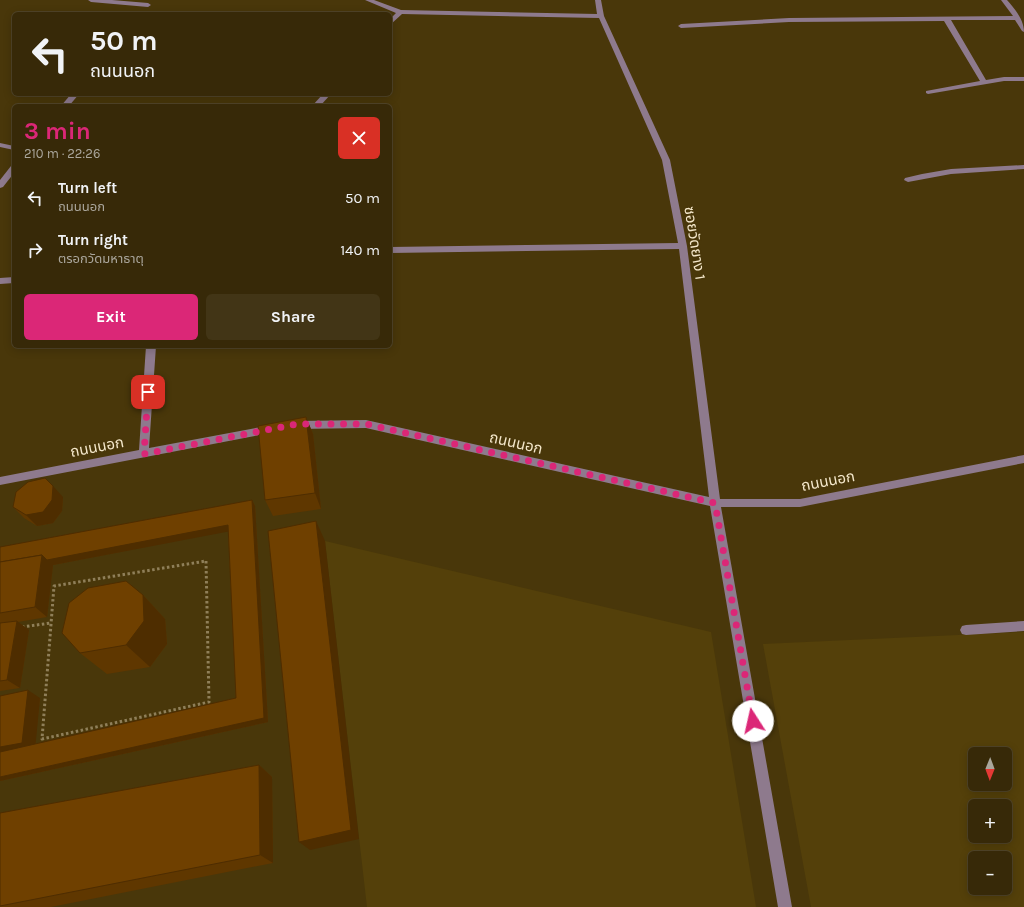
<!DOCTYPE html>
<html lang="en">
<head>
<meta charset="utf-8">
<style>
	:root { --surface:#372908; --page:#423516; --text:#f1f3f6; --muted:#aaa69c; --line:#514529; --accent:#db2777 }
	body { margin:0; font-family:Karla,"Noto Sans Thai",sans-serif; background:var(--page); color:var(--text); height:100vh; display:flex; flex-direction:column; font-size:15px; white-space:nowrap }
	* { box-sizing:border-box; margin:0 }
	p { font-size:13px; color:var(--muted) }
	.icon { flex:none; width:22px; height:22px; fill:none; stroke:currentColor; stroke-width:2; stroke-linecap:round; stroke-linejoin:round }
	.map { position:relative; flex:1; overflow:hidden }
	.drawer { position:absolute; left:12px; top:104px; width:380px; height:244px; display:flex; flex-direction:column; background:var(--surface); border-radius:6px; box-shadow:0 2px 10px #0003,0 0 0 1px var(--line) }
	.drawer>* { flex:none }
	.guide { position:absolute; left:12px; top:12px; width:380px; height:84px; border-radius:6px; box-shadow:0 2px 10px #0003,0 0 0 1px var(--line); background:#372908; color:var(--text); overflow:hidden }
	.needle { width:26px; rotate:181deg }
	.fabs { position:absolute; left:968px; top:747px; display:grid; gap:8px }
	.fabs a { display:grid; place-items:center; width:44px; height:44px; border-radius:6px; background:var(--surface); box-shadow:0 2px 10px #0003,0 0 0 1px var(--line); font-size:20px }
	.pin { position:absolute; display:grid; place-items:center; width:34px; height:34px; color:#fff; margin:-17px; border-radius:8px; box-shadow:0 2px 6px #0006 }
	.me { position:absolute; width:44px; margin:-22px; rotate:350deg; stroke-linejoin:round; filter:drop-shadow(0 0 3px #0008) }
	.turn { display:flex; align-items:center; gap:14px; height:84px; padding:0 12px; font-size:18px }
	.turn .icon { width:52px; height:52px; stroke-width:2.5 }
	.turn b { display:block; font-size:28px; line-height:34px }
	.round { display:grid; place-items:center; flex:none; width:42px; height:42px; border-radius:6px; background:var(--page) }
	.overview { display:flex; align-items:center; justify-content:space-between; height:68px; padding:0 12px }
	h1 { font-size:24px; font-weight:700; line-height:30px; color:var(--accent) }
	.button { display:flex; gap:8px; margin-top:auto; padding:8px 12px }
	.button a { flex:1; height:46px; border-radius:6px; background:var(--accent); color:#fff; font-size:16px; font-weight:700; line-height:46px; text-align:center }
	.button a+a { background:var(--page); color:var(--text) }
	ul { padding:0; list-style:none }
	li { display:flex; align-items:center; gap:12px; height:52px; padding:0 12px }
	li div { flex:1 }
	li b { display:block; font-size:15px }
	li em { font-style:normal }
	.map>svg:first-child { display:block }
	.built { fill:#54400a; fill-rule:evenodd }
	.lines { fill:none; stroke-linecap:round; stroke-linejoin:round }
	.path { stroke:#8f7f59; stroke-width:3; stroke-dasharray:2.5 2.5; stroke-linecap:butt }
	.minor { fill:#8e7a8d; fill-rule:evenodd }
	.wall { fill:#5f3700 }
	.shaded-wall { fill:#4e2d00 }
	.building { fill:#6f4000; stroke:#4e2d00 }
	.route { stroke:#db2777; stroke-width:7; stroke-dasharray:0 12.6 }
	.labels { text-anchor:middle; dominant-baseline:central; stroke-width:3; stroke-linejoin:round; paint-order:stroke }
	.street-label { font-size:15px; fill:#f4e7ca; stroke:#49370a }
</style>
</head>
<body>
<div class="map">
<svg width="1024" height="907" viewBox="0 0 1024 907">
	<rect width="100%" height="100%" fill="#49370a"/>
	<!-- built -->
	<g class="built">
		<polygon points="325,541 711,632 756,907 367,907"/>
		<path d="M1024,632V907H811L763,644ZM975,754H1005V784H975ZM975,806H1005V836H975ZM975,858H1005V888H975Z"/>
	</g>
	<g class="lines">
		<!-- path -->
		<g class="path">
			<polygon points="206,561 209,702 42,739 54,586"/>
			<polyline points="22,627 51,623"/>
		</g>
		<!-- minor -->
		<g class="minor">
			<polygon points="88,0 112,0 148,3 151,5 148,7 91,2"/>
			<polygon points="365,0 374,0 401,10 597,14 595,0 601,0 604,16 670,160 687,246 720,499 800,499 1024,455 1024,463 800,507 721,507 792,907 778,907 710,506 366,428 297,429 294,428 292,425 294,422 297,421 366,420 709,497 679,249 390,253 390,247 678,243 662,160 599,18 402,14 390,25 390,19 396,13"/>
			<path d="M1001,0H1007C1015,9 1024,20 1024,32L1022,31L1015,20H951L986,80L1004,77H1024V81H1004L928,94L926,93V91L980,81L944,21L789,22L681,28L678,26L681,24L789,18L1013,16Z"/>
			<polygon points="71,94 79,94 69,106 61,106"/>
			<polygon points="323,94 331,94 320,106 312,106"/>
			<polygon points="0,143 14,146 14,150 0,147"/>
			<polygon points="1024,165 1024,169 951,174 908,182 904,180 905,178 922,174 951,169"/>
			<polygon points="11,166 14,166 14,173 3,187 0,188 0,180"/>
			<polygon points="14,277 14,283 0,284 0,278"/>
			<polygon points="146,346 156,346 149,448 272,425 275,426 277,429 275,432 0,485 0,477 139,450"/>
			<polygon points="1024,621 1024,631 966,635 962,634 960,630 962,626 966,625"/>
		</g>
	</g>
	<!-- wall -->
	<g class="wall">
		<polygon points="306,417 313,434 321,509 273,516 265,500"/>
		<polygon points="63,497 62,511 53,523 37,526 24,518 13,507"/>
		<polygon points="252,500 255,506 268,722 0,781 0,696 40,698 35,744 236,698 228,531 53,565 47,617 18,622 29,630 20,688 0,691 0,547"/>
		<polygon points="143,595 165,619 167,644 150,667 107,674 80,653"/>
		<polygon points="259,765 272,777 273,863 51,907 0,907 0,813"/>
	</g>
	<!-- shaded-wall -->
	<g class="shaded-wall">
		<polygon points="306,417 313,434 321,509 315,493"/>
		<polygon points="53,486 63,497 62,511 53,523 37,526 26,515"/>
		<polygon points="252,500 255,506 268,722 0,781 0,777 264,718"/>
		<polygon points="316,521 325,541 359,839 310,850 299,842"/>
		<polygon points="228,525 231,531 53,565 47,617 35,607 42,555"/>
		<polygon points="143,595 165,619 167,644 150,667 126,645"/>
		<polygon points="17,621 29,630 20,688 7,680"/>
		<polygon points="28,690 40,698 35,750 0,757 0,747"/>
		<polygon points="259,765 272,777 273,863 260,855"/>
	</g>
	<!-- building -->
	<g class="building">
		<polygon points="306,417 315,493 265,500 258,426"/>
		<polygon points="45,478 53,486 52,500 43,512 26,515 13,507 16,492 28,482"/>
		<polygon points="252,500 264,718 0,777 0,752 236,698 228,525 47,560 42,555 0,562 0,547"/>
		<polygon points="316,521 351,830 299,842 268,531"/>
		<polygon points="42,555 35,607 0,613 0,562"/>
		<polygon points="126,581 143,595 144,621 126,645 80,653 62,633 69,603 88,588"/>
		<polygon points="17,621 7,680 0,681 0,623"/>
		<polygon points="28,690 22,743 0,747 0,696"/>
		<polygon points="259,765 260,855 0,906 0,813"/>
	</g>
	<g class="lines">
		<!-- route -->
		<polyline class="route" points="148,392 144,454 297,424 366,424 715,503 753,721"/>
	</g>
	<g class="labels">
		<!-- street labels -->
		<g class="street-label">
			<text transform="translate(695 243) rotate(81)">ซอยวัดยาง 1</text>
			<text transform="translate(516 443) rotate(13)">ถนนนอก</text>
			<text transform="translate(97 447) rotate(-11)">ถนนนอก</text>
			<text transform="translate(828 481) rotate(-11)">ถนนนอก</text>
		</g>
	</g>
</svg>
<div class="fabs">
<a><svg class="needle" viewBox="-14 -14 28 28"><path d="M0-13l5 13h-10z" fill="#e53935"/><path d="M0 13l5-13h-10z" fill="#aaa69c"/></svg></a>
<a>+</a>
<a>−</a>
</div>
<div class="pin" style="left:148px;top:392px;background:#d93025"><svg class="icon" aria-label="arrive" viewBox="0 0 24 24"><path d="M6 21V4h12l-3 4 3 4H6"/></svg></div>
<svg class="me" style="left:753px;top:721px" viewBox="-20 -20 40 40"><circle r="19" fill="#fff"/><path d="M0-13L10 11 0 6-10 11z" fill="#db2777"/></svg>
<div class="guide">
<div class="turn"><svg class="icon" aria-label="left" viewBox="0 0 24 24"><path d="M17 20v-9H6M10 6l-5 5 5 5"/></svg><div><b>50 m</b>ถนนนอก</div></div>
</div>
<section class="drawer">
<div class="overview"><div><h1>3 min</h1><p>210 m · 22:26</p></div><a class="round" style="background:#d93025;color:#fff"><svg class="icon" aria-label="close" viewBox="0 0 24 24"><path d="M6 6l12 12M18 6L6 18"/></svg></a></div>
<ul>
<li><svg class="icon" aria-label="left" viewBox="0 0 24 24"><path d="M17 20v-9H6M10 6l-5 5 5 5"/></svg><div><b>Turn left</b><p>ถนนนอก</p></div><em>50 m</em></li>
<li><svg class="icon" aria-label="right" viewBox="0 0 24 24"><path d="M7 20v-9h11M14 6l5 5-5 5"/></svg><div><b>Turn right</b><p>ตรอกวัดมหาธาตุ</p></div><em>140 m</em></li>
</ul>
<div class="button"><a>Exit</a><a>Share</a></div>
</section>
</div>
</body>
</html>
